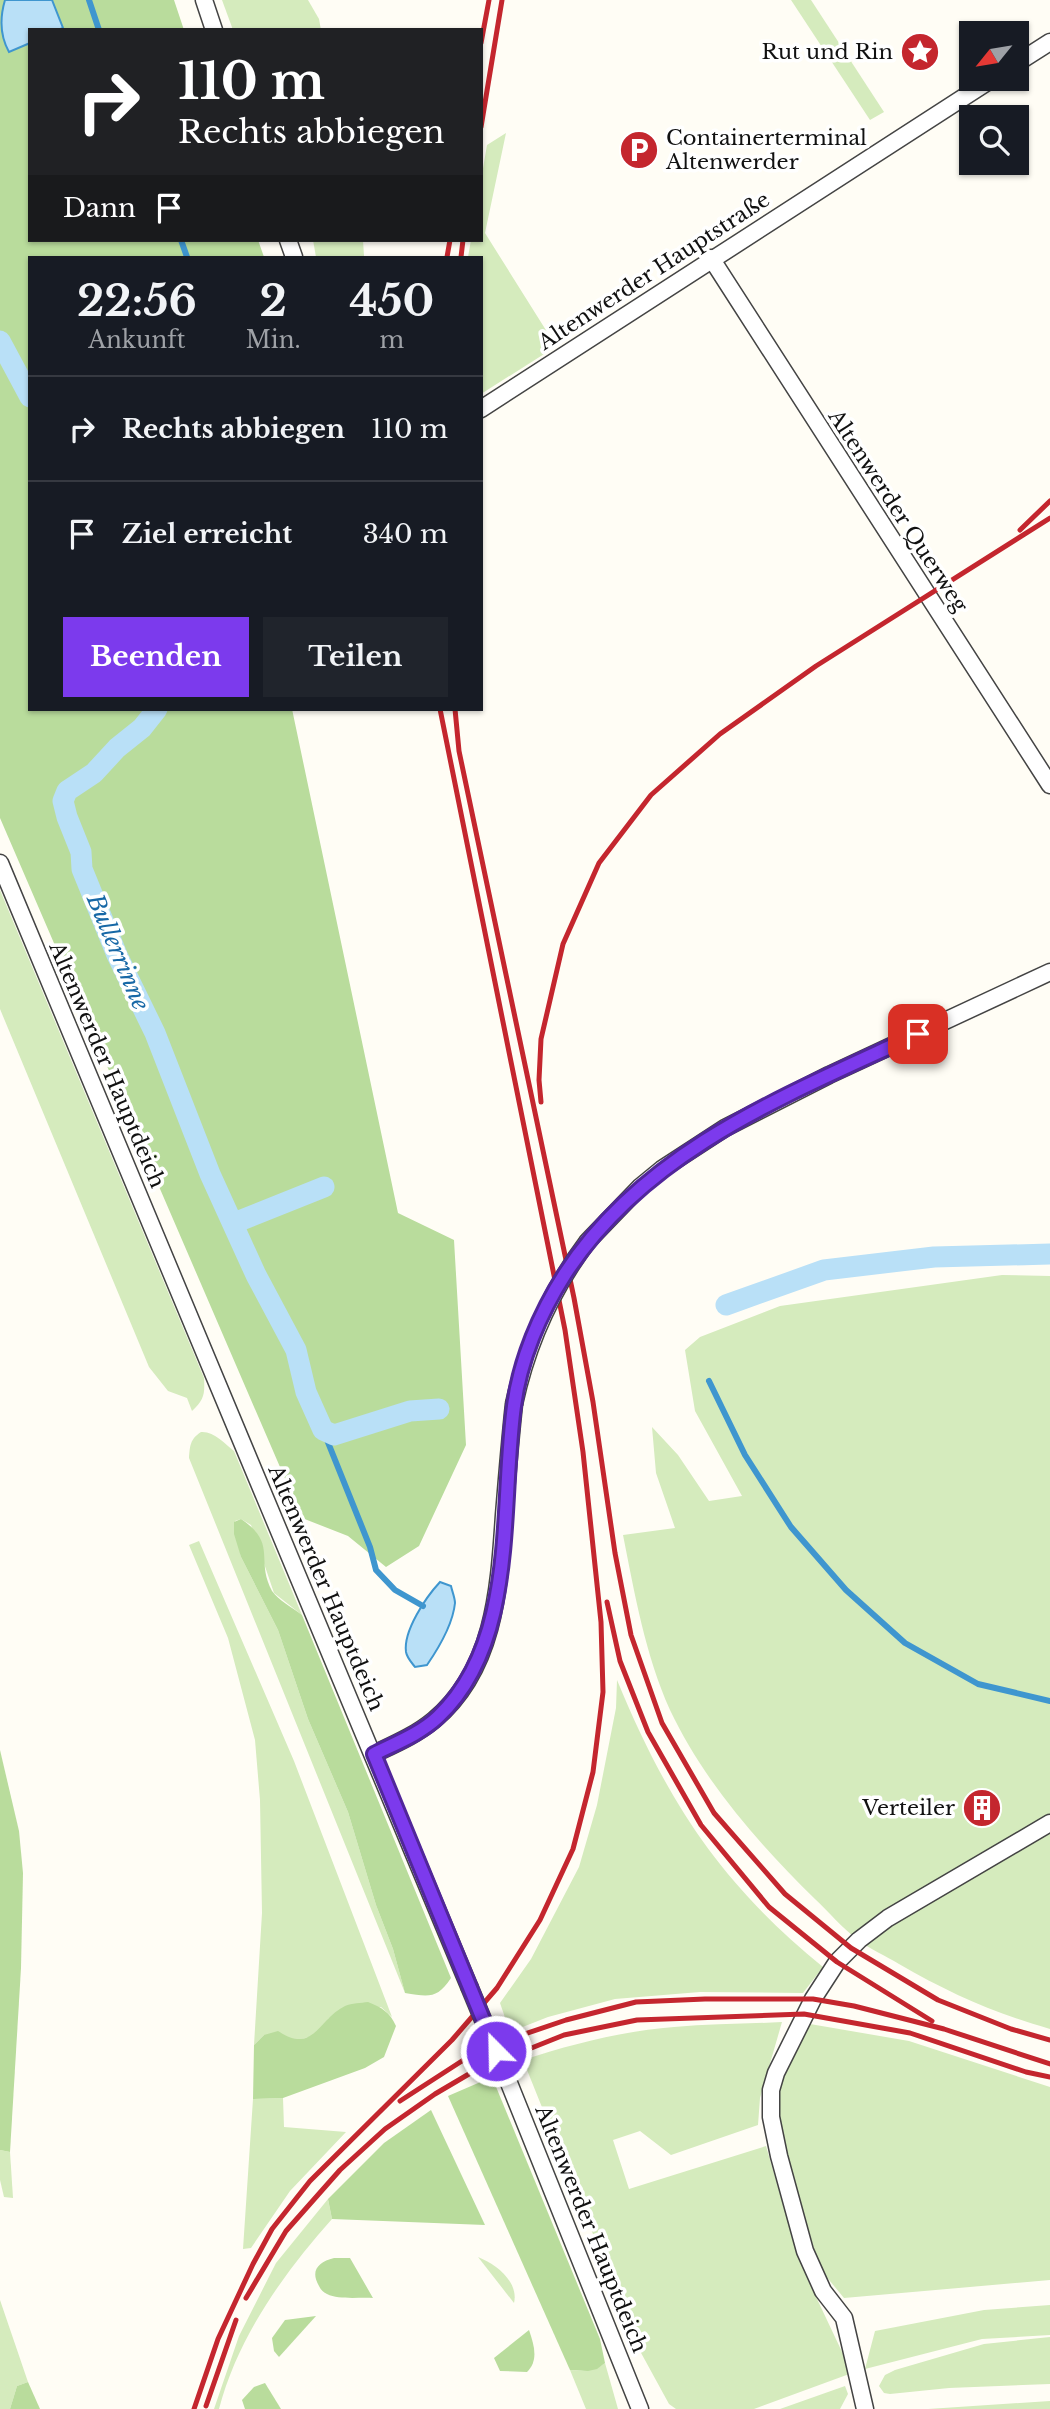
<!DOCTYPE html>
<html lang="de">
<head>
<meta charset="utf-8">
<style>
	:root { --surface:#171b24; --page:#20242c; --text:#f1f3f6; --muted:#9ea1a6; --line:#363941; --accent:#7c3aed }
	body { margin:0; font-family:"Libre Baskerville",serif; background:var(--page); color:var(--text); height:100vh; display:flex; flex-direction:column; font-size:26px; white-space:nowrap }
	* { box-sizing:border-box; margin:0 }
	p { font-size:23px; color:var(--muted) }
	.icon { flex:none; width:38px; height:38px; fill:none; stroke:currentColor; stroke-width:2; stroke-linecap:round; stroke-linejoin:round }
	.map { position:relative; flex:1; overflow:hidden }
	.side { position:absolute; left:28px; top:256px; width:455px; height:455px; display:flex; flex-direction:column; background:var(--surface); border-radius:0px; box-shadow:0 2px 5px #0004 }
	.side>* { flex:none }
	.banner { position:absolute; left:28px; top:28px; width:455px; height:214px; border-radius:0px; box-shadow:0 2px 5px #0004; background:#202124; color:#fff; overflow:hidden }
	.needle { width:46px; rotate:240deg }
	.tools { position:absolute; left:959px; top:21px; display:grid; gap:14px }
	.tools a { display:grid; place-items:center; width:70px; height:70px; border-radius:0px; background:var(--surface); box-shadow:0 2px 5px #0004; font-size:35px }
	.pin { position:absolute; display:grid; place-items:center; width:60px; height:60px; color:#fff; margin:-30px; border-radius:14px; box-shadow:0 4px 10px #0006 }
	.me { position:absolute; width:77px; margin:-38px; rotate:337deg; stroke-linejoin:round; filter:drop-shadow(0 0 5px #0008) }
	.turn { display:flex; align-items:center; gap:24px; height:147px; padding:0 35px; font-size:32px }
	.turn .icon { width:91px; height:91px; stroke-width:2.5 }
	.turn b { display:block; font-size:49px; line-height:60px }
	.then { display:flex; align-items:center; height:66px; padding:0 35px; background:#0003; gap:14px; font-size:26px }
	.eta { display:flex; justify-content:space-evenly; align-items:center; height:119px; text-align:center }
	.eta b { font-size:42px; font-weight:700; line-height:49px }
	.primary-button { display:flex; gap:14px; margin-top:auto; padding:14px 35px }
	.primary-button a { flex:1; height:80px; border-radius:0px; background:var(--accent); color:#fff; font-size:28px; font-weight:700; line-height:80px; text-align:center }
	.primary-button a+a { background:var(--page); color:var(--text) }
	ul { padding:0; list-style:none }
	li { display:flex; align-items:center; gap:21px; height:105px; padding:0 35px; border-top:2px solid var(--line) }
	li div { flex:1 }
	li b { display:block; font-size:26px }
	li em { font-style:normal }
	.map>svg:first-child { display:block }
	.green { fill:#d5ebbd }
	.forest { fill:#b9dc9c }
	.water { fill:#b9e0f7; stroke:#3f96cf; stroke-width:2 }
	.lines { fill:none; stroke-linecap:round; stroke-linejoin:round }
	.stream { stroke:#3f96cf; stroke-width:6 }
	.canal { stroke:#b9e0f7; stroke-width:21 }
	.street-casing { stroke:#444; stroke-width:19 }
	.street { stroke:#fff; stroke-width:16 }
	.rail { stroke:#c4262e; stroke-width:5 }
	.street-bridge-casing { stroke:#444; stroke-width:19; stroke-linecap:butt }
	.street-bridge { stroke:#fff; stroke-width:16 }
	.route-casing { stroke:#51269a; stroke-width:18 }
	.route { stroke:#7c3aed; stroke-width:12 }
	.labels { text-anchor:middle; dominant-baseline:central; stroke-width:7; stroke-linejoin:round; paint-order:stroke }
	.poi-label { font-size:21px; fill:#111; stroke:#fff; text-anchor:end }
	.street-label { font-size:21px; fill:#111; stroke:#fff }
	.water-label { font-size:23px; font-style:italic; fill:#1768a6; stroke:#fff }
</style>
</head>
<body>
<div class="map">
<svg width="1050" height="2409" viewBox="0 0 1050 2409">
	<rect width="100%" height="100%" fill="#fffdf5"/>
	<!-- green -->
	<g class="green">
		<polygon points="222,0 308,0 319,19 321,30 233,30"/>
		<polygon points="791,0 811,0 884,112 870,120"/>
		<polygon points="506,133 485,233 549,335 557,332 563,342 481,394 481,257 468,257 471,240 481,240 481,180 487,145"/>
		<polygon points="313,240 363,240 364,256 316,257"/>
		<path d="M0,890L204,1378C205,1394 204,1400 192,1411L187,1398L168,1391L149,1367L0,1009Z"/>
		<path d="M1002,1275L1050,1276V2029C994,2013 949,1993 899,1964C886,1956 870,1949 858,1940C842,1928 829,1912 815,1899C759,1844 704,1782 670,1710C645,1654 635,1595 623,1535L675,1528L656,1473L652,1427L678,1455L709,1501L742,1496L695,1411L685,1350L700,1337L780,1306Z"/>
		<path d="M201,1432C214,1431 225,1444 234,1451L302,1615L274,1593L251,1525L241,1519L235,1521L241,1557L278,1630L308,1719L348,1812L376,1905L393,1949L405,1993L189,1458C190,1446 190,1439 201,1432Z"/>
		<polygon points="199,1541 294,1761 392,2017 381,2007 329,2018 315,2035 299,2040 264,2035 254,2045 262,1913 260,1800 255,1740 228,1638 189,1545"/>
		<path d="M617,1680C667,1801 720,1883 823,1967L803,1993L700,1992L615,1999L548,2017L510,2032L500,2003L531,1959L579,1867L597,1805L616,1708Z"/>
		<path d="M782,2022L760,2098L758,2125L671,2155L640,2131L613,2140L629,2189L766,2146L786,2215L809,2282L852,2373L754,2409H676L669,2404L640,2351L523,2060C572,2044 623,2031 674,2027C710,2024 746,2024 782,2022Z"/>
		<polygon points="810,2024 909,2041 1050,2087 1050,2280 844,2298 820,2269 791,2171 778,2118 776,2092 792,2053"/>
		<polygon points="283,2098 284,2127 346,2132 290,2191 251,2248 243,2249 253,2099"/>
		<polygon points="0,2150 10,2152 13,2198 4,2197 0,2180"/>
		<path d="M328,2199L332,2219C283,2274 238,2337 219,2409H214L239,2336L276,2263Z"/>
		<path d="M478,2257C496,2264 519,2282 514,2303Z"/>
		<polygon points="0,2300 28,2382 17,2386 10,2409 0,2409"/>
		<polygon points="1050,2305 1050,2335 982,2339 865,2369 875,2331 984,2310"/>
		<polygon points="1050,2337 1050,2384 949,2388 890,2394 884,2393 879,2386 885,2375 895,2370 984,2344"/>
		<path d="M605,2363L618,2409H586L570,2370C583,2371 594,2372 605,2363Z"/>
		<polygon points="845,2386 848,2394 840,2409 780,2409"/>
		<polygon points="1050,2401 1050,2409 928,2409"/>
	</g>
	<!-- forest -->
	<g class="forest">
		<polygon points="0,0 174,0 184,30 30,30 30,240 258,240 264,257 30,257 30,709 292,709 398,1213 454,1240 466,1445 419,1546 386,1567 348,1536 302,1518 0,818"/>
		<path d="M241,1519C278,1544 255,1559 272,1591C278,1600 293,1608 302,1615L451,1978C437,1999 429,1997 405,1993L393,1949L376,1905L348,1812L308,1719L278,1630L241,1557L234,1534V1522Z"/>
		<polygon points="0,1750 19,1831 23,1873 21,1968 10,2152 0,2150"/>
		<path d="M368,2002C381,2007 390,2012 396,2026L384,2057L365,2068L283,2098L253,2099L254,2045L264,2035L278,2031C314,2055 318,2019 345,2006C352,2003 361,2003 368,2002Z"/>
		<polygon points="492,2077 600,2339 605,2363 597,2369 588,2371 570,2370 448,2096"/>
		<polygon points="431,2110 485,2225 332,2219 328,2199 384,2143"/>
		<path d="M334,2258H350L373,2298C359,2297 339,2300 327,2294C323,2292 321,2290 319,2286C310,2271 318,2262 334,2258Z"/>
		<polygon points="316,2316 279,2357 274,2351 272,2338 285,2320"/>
		<path d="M529,2330C534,2345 539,2360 527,2372L500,2371L494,2358Z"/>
		<polygon points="28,2382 40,2409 10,2409 17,2386"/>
		<polygon points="265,2383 281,2409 245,2409 242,2400 254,2387"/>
	</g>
	<!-- water -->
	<g class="water">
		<path d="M5,0H52L63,28L58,30H30V43L9,52C0,36 0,17 5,0Z"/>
		<path d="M440,1582L451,1586C452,1591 455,1598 455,1603C453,1623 438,1649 427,1665L415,1667C412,1663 407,1658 406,1652C403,1631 426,1597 440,1582Z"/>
	</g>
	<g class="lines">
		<!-- stream -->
		<g class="stream">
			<polyline points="89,0 99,30"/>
			<polyline points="181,240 187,257"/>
			<polyline points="709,1381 745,1455 791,1527 846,1590 905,1643 978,1684 1050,1701"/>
			<polyline points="323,1430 370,1547 376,1570 395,1590 423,1606"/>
		</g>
		<!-- canal -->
		<g class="canal">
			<polyline points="0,341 30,397"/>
			<polyline points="157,709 142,728 117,748 94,773 67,791 63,801 67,817 81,852 82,869 117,955 155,1033 210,1174 256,1275 296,1350 306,1392 323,1430 334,1435 410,1411 439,1409"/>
			<polyline points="234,1223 324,1187"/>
			<polyline points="726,1305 824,1270 934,1257 1050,1254"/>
		</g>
		<!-- street casing -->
		<g class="street-casing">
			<g id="street">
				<polyline points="204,0 214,30"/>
				<polyline points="1017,63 1050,42"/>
				<polyline points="288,240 294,257"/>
				<polyline points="711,258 1050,785"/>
				<polyline points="481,409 992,79"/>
				<polyline points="0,863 469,1986"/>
				<polyline points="588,1241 640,1187 662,1169 725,1128 829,1075 1050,972"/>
				<path d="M374,1754C395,1744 416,1735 434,1720C495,1669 499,1588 504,1515C507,1478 510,1441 514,1404"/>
				<polyline points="505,2073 640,2409"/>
				<polyline points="865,2409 844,2318 823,2291 805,2251 779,2156 771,2117 771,2090 776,2073 813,1999 837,1962 859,1940 888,1918 1050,1823"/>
			</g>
		</g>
		<!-- street -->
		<use href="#street" class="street"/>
		<!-- rail -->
		<g class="rail">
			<polyline points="481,43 489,0"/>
			<polyline points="481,127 502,0"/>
			<polyline points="447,257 450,240"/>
			<polyline points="461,257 463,240"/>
			<polyline points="1020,530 1050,501"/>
			<polyline points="455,709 459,751 574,1298 593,1402 615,1553 631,1635 662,1723 714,1813 785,1894 851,1948 938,2000 1011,2029 1050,2040"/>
			<polyline points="541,1102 539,1080 541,1039 563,944 599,863 651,795 720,734 816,666 1050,518"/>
			<polyline points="607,1602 620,1661 648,1732 701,1825 769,1907 837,1962 932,2021"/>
			<polyline points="400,2101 465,2059 510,2039 566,2020 636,2002 705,1999 813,1999 854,2006 944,2029 1050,2064"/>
			<polyline points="246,2298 286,2231 340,2170 385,2129 435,2094 474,2071 564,2035 637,2020 804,2014 910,2033 1026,2072 1050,2077"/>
			<polyline points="206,2406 236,2320"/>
			<polyline points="194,2409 218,2339 253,2264 272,2229 310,2181 452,2040 497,1988 540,1920 573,1849 593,1772 603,1692 601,1622 583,1452 565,1330 440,709"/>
		</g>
		<!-- street-bridge casing -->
		<g class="street-bridge-casing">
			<g id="street-bridge">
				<path d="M514,1404C527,1344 551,1290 588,1241"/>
				<polyline points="469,1986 505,2073"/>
			</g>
		</g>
		<!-- street-bridge -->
		<use href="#street-bridge" class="street-bridge"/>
	</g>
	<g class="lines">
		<!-- route casing -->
		<g class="route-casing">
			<path id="route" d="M496,2051L374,1754C396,1743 420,1734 438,1717C518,1641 500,1508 514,1406C520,1360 540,1313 565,1274C646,1149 789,1094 918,1034"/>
		</g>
		<!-- route -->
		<use href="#route" class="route"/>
	</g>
	<!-- icons -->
	<defs>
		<g id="sight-disc" transform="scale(2.0125)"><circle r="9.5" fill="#c4262e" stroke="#fff"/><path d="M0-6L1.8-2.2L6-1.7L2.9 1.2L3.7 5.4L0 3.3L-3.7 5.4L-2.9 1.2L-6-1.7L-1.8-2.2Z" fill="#fff"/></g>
		<g id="parking-disc" transform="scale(2.0125)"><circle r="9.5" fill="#c4262e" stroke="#fff"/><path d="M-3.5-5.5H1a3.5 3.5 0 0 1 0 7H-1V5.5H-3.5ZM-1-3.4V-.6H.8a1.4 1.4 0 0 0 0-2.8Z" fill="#fff"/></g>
		<g id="building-disc" transform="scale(2.0125)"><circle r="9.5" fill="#c4262e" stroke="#fff"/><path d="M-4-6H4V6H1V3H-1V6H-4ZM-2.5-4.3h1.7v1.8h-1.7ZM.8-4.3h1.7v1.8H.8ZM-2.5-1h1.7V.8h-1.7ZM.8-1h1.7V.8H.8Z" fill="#fff"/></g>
	</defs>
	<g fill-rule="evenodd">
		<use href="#sight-disc" x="920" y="52"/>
		<use href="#parking-disc" x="639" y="150"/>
		<use href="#building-disc" x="982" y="1808"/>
	</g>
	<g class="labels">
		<!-- poi labels -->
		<g class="poi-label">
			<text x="893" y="52">Rut und Rin</text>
			<text x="666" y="138" text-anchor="start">Containerterminal<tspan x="666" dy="24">Altenwerder</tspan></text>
			<text x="955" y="1808">Verteiler</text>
		</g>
		<!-- street labels -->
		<g class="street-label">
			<text transform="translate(654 271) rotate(-33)">Altenwerder Hauptstraße</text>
			<text transform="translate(898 511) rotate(57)">Altenwerder Querweg</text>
			<text transform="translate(107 1065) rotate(67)">Altenwerder Hauptdeich</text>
			<text transform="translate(326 1588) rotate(67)">Altenwerder Hauptdeich</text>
			<text transform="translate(591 2229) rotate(68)">Altenwerder Hauptdeich</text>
		</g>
		<!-- water labels -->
		<g class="water-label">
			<text transform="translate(118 952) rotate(67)">Bullerrinne</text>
		</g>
	</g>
</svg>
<div class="tools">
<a><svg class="needle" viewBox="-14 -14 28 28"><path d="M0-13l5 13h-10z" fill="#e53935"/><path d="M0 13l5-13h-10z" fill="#9ea1a6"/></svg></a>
<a><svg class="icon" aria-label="search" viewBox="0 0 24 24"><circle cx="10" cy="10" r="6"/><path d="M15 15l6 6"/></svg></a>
</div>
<div class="pin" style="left:918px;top:1034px;background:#d93025"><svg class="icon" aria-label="arrive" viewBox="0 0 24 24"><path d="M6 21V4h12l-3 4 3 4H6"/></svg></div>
<svg class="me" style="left:496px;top:2051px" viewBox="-20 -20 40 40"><circle r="17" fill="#7c3aed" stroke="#fff" stroke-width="3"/><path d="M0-11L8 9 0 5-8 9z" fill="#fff"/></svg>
<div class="banner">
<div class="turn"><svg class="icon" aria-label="right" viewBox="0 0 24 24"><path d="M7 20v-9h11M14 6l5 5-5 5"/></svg><div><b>110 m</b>Rechts abbiegen</div></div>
<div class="then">Dann<svg class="icon" aria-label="arrive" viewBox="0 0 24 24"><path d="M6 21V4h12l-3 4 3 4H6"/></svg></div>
</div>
<section class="side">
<div class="eta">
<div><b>22:56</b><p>Ankunft</p></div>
<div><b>2</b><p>Min.</p></div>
<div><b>450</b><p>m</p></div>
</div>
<ul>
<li><svg class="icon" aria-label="right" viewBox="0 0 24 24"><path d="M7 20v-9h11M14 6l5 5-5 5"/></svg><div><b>Rechts abbiegen</b></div><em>110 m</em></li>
<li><svg class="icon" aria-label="arrive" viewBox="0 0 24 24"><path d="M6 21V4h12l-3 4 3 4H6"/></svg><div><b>Ziel erreicht</b></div><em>340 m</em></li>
</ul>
<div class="primary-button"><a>Beenden</a><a>Teilen</a></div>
</section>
</div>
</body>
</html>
